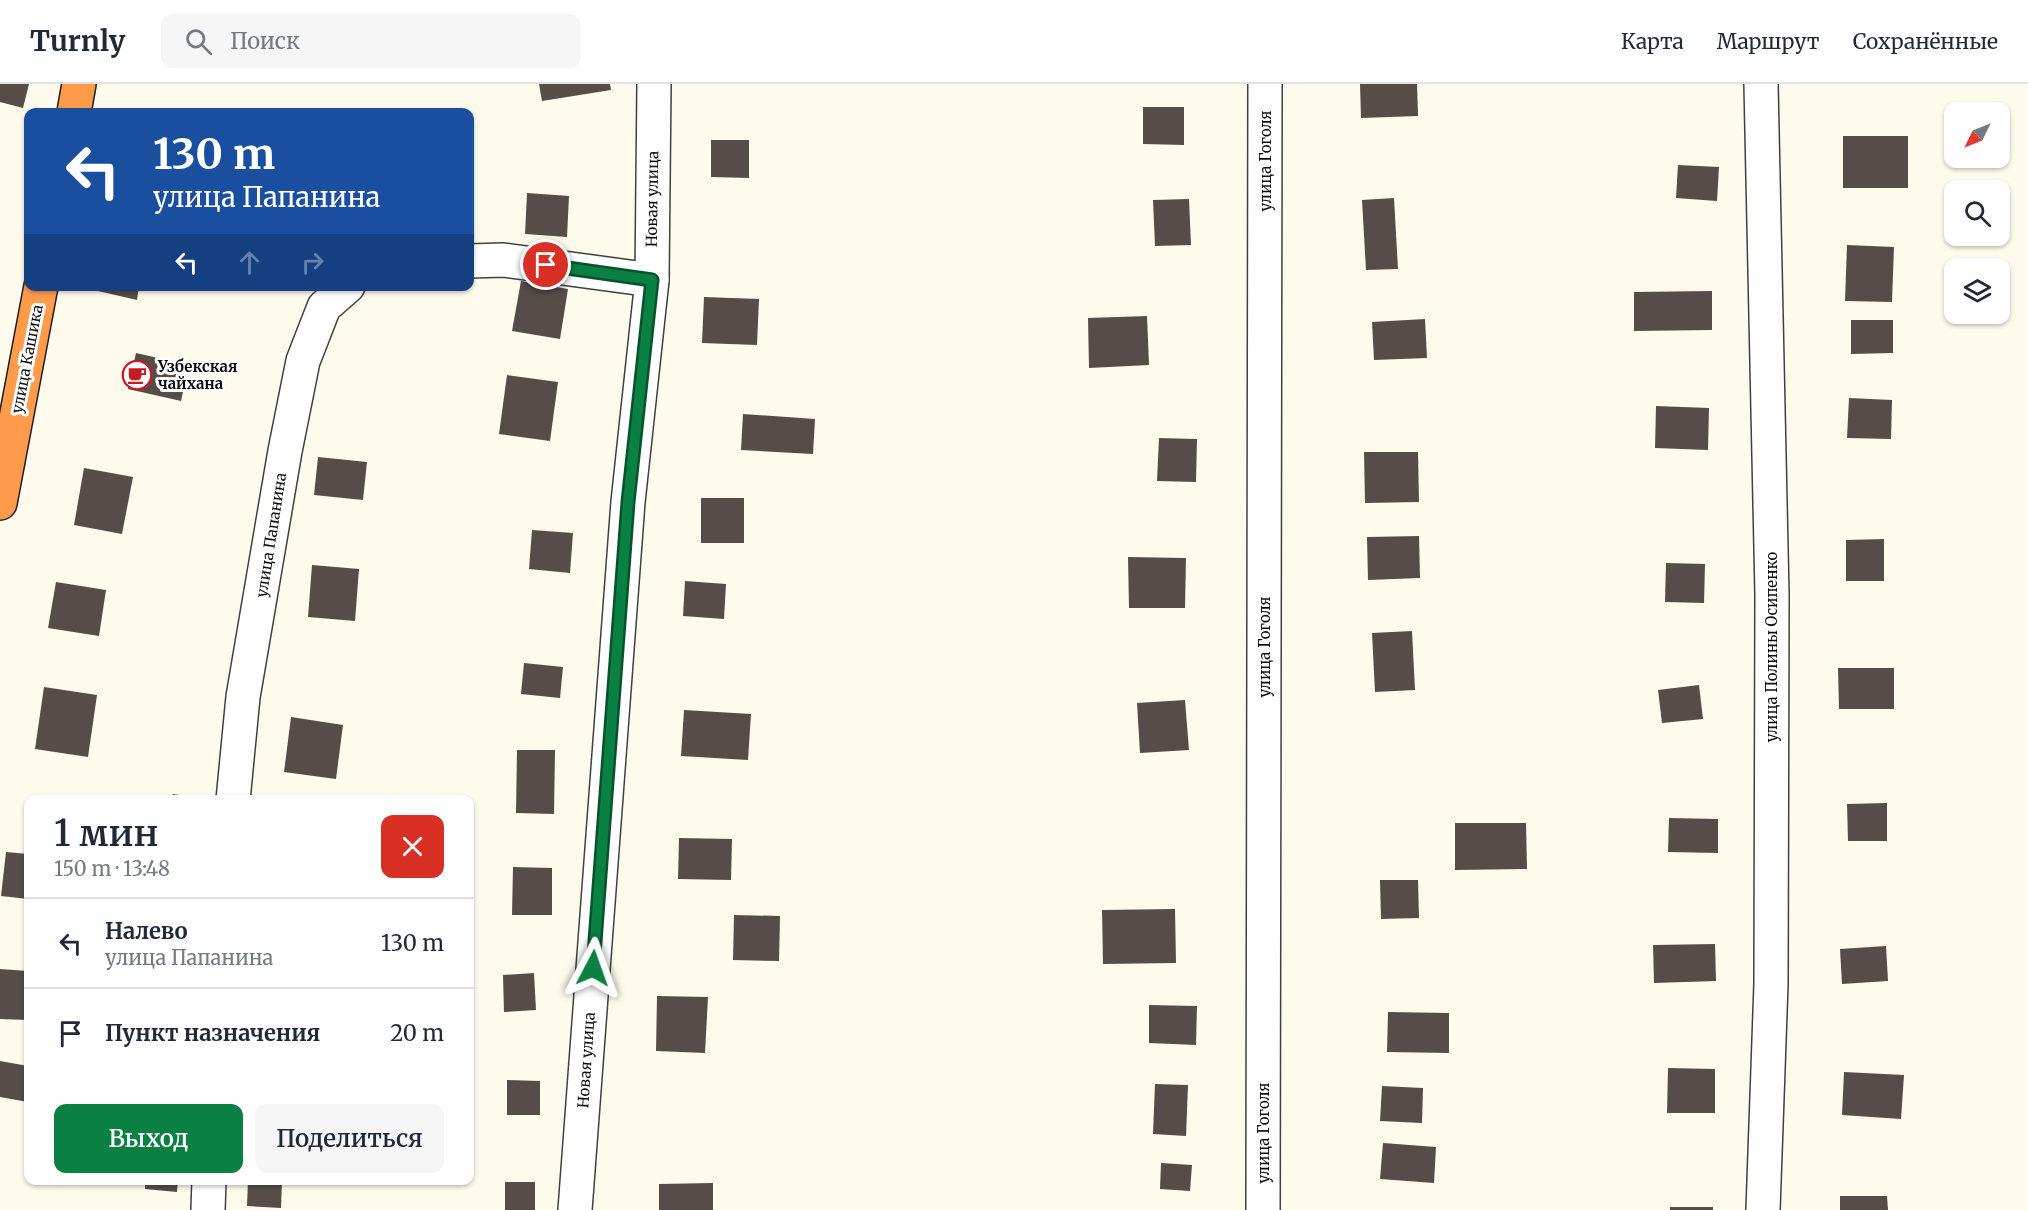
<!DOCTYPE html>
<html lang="ru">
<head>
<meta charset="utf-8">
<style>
	:root { --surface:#fff; --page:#f6f6f7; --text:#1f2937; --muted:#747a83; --line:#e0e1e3; --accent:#0b8043 }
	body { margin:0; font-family:Merriweather,serif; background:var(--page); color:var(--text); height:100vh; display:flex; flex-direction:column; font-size:22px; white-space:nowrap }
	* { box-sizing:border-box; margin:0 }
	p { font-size:20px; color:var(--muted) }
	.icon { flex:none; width:33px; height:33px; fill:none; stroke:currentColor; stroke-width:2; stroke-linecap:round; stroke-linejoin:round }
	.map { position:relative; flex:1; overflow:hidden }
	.side { position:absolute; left:24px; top:711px; width:450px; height:390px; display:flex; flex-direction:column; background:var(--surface); border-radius:12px; box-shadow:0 2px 4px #0004 }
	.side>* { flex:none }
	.top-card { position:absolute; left:24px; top:24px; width:450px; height:183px; border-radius:12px; box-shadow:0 2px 4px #0004; background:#1a4fa0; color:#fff; overflow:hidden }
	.needle { width:39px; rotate:227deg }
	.fabs { position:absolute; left:1944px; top:18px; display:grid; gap:12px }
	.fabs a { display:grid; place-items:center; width:66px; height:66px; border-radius:12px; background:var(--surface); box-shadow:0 2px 4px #0004; font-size:30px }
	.pin { position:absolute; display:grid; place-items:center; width:51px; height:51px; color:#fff; margin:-26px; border:3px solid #fff; border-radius:50%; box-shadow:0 2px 6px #0007 }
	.me { position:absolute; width:66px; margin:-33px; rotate:4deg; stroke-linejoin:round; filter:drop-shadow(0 0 4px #0008) }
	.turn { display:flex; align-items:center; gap:21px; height:126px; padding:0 30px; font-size:27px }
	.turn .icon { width:78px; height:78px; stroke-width:2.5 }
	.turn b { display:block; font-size:42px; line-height:51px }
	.lanes { display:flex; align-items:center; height:57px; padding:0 30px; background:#0003; justify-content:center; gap:30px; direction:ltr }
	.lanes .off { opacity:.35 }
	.round { display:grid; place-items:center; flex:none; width:63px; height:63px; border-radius:12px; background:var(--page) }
	.head { display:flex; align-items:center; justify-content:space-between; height:102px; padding:0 30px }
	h1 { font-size:36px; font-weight:600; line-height:45px }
	.cta { display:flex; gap:12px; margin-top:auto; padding:12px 30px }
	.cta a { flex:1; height:69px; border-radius:12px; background:var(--accent); color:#fff; font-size:24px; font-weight:600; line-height:69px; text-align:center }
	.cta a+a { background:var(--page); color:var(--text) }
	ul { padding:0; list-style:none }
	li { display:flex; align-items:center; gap:18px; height:90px; padding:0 30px; border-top:2px solid var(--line) }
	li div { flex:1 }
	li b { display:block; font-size:22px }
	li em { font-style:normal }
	header { display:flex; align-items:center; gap:36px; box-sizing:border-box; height:84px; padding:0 30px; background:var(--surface); border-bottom:2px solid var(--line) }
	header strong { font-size:28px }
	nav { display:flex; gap:33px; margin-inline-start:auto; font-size:21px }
	.search { width:420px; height:54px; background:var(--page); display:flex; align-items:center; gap:15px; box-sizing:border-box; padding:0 21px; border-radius:12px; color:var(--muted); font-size:22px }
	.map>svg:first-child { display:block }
	.building { fill:#564d48 }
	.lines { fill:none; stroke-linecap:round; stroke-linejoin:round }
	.minor-casing { stroke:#404040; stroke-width:36 }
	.highway-casing { stroke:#1e1e1e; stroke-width:36 }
	.minor { stroke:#fff; stroke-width:33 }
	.highway { stroke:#ff9b4b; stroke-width:33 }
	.route-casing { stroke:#07532c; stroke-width:15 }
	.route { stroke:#0b8043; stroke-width:10 }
	.labels { text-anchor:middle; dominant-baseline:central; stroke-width:6; stroke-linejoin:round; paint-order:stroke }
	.street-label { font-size:15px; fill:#0d0d0d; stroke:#fff }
	.poi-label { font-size:15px; font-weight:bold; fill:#0d0d0d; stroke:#fff; text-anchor:start }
</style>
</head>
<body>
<header>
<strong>Turnly</strong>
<div class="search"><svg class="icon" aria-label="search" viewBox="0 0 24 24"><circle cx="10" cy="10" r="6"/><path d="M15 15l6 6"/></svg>Поиск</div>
<nav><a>Карта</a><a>Маршрут</a><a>Сохранённые</a></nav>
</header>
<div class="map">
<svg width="2028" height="1126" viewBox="0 0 2028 1126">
	<rect width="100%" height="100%" fill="#fffbec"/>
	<!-- building -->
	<g class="building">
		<polygon points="0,0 29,0 23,24 0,18"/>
		<polygon points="539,0 610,0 611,6 542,17"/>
		<polygon points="1360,0 1417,0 1418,32 1361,34"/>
		<polygon points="1143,23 1184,23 1184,61 1143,60"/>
		<rect x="1843" y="52" width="65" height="52"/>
		<polygon points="711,56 749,56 749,94 711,93"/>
		<polygon points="1678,81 1719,83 1717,117 1676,114"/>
		<polygon points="527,109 569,112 567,153 525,150"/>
		<polygon points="1394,114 1398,185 1366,186 1362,116"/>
		<polygon points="1189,115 1191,161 1155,162 1153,116"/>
		<polygon points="1847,161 1894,163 1892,218 1845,217"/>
		<polygon points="521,197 568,205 560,255 512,247"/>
		<polygon points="99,202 139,202 137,216 98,207"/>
		<polygon points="1712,207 1712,246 1634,247 1634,208"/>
		<polygon points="704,213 759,215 757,261 702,259"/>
		<polygon points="1147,232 1149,281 1089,284 1088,234"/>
		<polygon points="1425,235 1427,274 1374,276 1372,238"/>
		<polygon points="1851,236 1893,236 1893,269 1851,270"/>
		<polygon points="136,269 189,281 181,317 128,305"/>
		<polygon points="507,291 558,298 550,357 499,350"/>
		<polygon points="1849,314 1892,316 1891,355 1847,354"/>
		<polygon points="1656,322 1709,324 1708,366 1655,364"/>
		<polygon points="743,330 815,335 813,370 741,366"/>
		<polygon points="1159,354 1197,355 1196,398 1157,397"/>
		<polygon points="1364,368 1418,368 1419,418 1365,419"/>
		<polygon points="318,373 367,378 363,416 314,411"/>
		<polygon points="84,384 133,393 122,450 74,441"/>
		<rect x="701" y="414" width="43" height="45"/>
		<polygon points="532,446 573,449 570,489 529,485"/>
		<polygon points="1419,452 1420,494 1368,496 1367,453"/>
		<polygon points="1884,455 1884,497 1846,497 1846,456"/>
		<polygon points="1128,473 1186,474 1185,524 1129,524"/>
		<polygon points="1666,479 1705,480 1704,519 1665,518"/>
		<polygon points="312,481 359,485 355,537 308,533"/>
		<polygon points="685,497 726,500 724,535 683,532"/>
		<polygon points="56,498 106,506 99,552 48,544"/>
		<polygon points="1412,547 1415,606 1375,608 1372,549"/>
		<polygon points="524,579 563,583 560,614 521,610"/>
		<polygon points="1838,584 1894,584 1894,625 1839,625"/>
		<polygon points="1699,601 1703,635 1662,639 1658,606"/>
		<polygon points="44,603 97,611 88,673 35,665"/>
		<polygon points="1185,616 1189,666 1140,669 1137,619"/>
		<polygon points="684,626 751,630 748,676 681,672"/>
		<polygon points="291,633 343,641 336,695 284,688"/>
		<polygon points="517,666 555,666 554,730 516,729"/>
		<polygon points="173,710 198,714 198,716 172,716"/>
		<polygon points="1887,719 1887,757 1848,757 1847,720"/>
		<polygon points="1669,734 1718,735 1718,769 1668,768"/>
		<polygon points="1455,739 1526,739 1527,785 1455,786"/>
		<polygon points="679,754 732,755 731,796 678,795"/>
		<polygon points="6,768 28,770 28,815 1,812"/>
		<polygon points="513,783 552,784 552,831 512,831"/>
		<polygon points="1380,796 1418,796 1419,834 1381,835"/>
		<polygon points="1175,825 1176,879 1103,880 1102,826"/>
		<polygon points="734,831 780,832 779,877 733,876"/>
		<polygon points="1715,860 1716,897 1654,899 1653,861"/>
		<polygon points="1886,862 1888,897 1842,900 1840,865"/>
		<polygon points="0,885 28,887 28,936 0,935"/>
		<polygon points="534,889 536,926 504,928 503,891"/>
		<polygon points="657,912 708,913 705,969 656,967"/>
		<polygon points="1149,921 1197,922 1196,961 1149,959"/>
		<polygon points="1388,928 1449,929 1449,969 1387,968"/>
		<polygon points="0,977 28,982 28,1018 0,1013"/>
		<polygon points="1668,984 1715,985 1715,1029 1667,1029"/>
		<polygon points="1844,988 1904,991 1901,1035 1842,1031"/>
		<polygon points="507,996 540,997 540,1031 507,1031"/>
		<polygon points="1155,1000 1188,1001 1186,1052 1153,1050"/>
		<polygon points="1382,1002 1423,1004 1422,1039 1380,1037"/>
		<polygon points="1383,1059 1436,1063 1434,1099 1380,1095"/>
		<polygon points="1161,1079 1192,1081 1190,1107 1160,1105"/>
		<polygon points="145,1096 178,1096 177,1108 145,1105"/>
		<polygon points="248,1096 282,1096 281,1124 247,1122"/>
		<rect x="505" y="1098" width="30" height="28"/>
		<polygon points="713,1099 713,1126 659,1126 659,1100"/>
		<polygon points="1840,1112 1887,1112 1888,1126 1840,1126"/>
		<rect x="1670" y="1123" width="43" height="3"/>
	</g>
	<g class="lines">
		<!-- minor casing -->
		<g class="minor-casing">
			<g id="minor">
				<polyline points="1761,0 1772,511 1771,900 1763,1126"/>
				<polyline points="470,177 503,176 652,196"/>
				<polyline points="233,716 243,613 285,367 303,277 324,223 348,202"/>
				<polyline points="208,1126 209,1096"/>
				<polyline points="575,1126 628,418 652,196 654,0"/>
				<polyline points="1263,1126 1265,0"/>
			</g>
		</g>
		<!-- highway casing -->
		<g class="highway-casing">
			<g id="highway">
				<polyline points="74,28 79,0"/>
				<polyline points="0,419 41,202"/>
			</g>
		</g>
		<!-- minor -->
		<use href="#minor" class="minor"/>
		<!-- highway -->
		<use href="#highway" class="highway"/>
	</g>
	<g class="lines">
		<!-- route casing -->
		<g class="route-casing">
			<polyline id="route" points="546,181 652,196 628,418 593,884"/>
		</g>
		<!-- route -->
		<use href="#route" class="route"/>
	</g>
	<!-- icons -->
	<defs>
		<g id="cafe-ring" transform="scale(1.5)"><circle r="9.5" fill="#fff" stroke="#c61b25" stroke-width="1.5"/><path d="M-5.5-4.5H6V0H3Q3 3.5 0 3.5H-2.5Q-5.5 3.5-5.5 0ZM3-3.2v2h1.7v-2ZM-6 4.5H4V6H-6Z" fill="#c61b25"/></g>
	</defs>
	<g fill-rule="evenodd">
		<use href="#cafe-ring" x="137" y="291"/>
	</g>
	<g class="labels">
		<!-- street labels -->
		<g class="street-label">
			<text transform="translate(1265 77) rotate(-90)">улица Гоголя</text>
			<text transform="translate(652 115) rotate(-89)">Новая улица</text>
			<text transform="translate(27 275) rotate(-79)">улица Кашика</text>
			<text transform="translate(271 451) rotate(-81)">улица Папанина</text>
			<text transform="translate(1264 563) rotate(-90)">улица Гоголя</text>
			<text transform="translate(1771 563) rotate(-90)">улица Полины Осипенко</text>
			<text transform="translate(586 976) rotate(-86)">Новая улица</text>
			<text transform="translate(1263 1049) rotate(-90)">улица Гоголя</text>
		</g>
		<!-- poi labels -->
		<g class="poi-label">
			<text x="158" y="282">Узбекская<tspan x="158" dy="17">чайхана</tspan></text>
		</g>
	</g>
</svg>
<div class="fabs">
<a><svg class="needle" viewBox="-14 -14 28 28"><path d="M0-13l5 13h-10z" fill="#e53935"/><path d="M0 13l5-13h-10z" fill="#747a83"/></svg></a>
<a><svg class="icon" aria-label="search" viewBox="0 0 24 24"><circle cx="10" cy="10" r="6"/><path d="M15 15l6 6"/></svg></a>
<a><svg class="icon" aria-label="layers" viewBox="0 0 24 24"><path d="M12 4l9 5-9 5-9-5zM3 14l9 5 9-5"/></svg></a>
</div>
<div class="pin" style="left:546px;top:181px;background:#d93025"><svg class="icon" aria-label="arrive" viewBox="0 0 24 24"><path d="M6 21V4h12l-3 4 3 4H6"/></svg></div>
<svg class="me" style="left:593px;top:884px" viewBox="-20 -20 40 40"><path d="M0-17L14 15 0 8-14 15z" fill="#0b8043" stroke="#fff" stroke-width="4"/></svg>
<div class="top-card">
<div class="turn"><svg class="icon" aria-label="left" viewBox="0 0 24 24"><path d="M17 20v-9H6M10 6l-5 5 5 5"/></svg><div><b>130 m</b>улица Папанина</div></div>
<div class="lanes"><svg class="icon" aria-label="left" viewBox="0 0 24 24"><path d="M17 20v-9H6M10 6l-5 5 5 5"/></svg><svg class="icon off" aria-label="ahead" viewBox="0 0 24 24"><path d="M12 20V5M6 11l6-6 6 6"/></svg><svg class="icon off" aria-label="right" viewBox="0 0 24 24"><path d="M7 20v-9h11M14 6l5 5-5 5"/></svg></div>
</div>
<section class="side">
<div class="head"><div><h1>1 мин</h1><p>150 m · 13:48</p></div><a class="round" style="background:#d93025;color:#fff"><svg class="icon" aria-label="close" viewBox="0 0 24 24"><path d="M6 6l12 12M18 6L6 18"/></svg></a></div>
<ul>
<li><svg class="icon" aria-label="left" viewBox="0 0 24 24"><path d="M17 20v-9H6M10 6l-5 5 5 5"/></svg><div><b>Налево</b><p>улица Папанина</p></div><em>130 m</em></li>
<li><svg class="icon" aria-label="arrive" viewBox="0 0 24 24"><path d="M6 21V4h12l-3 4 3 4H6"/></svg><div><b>Пункт назначения</b></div><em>20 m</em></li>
</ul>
<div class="cta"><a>Выход</a><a>Поделиться</a></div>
</section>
</div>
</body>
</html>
